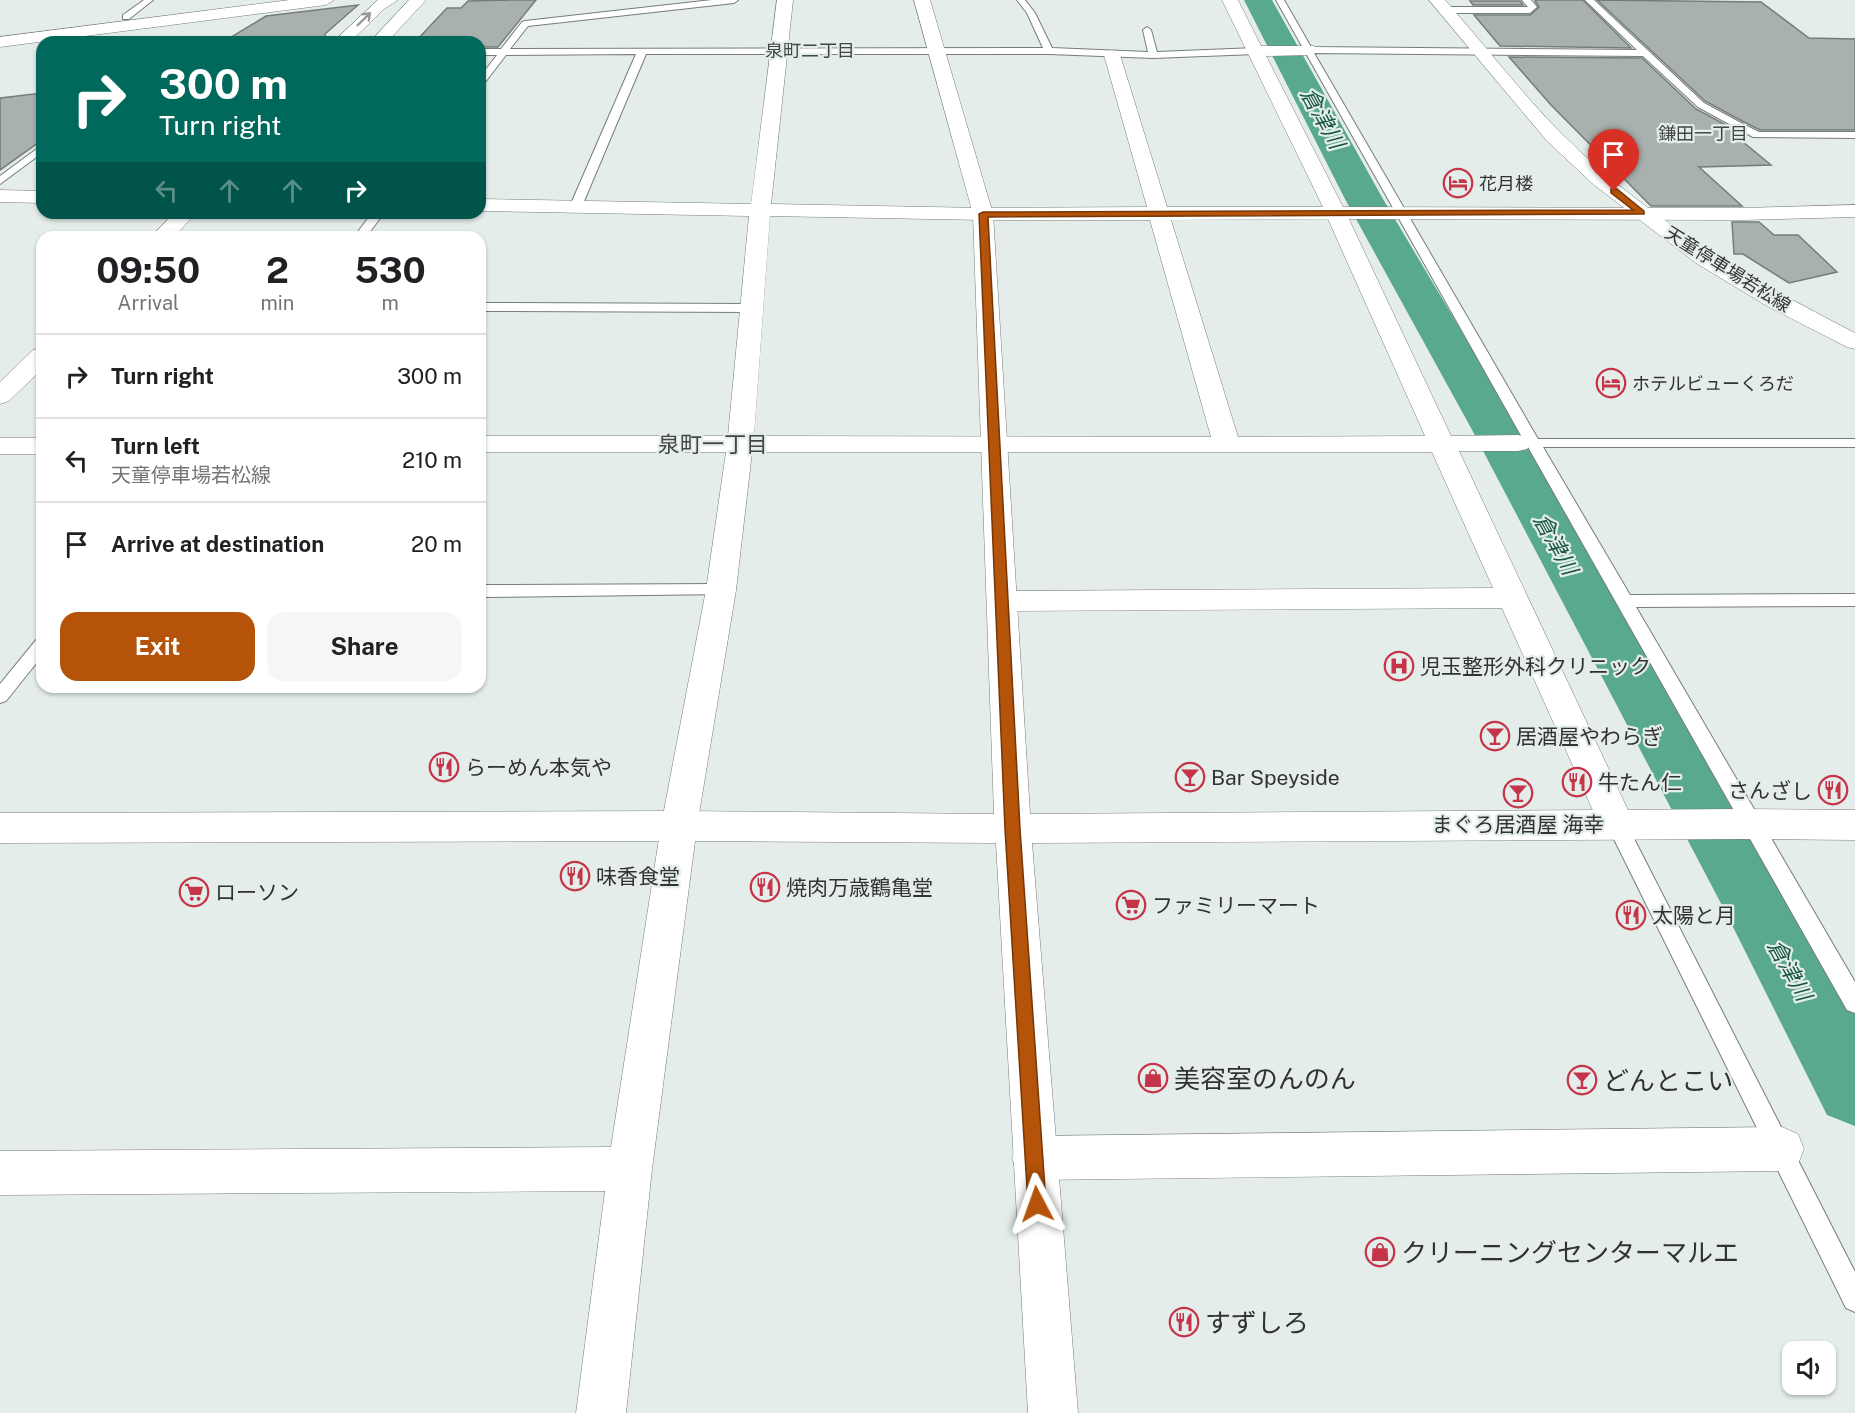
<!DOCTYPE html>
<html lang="en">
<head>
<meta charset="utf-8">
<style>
	:root { --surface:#fff; --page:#f6f6f6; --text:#202124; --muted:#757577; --line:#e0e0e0; --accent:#b45309 }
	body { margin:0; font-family:"Public Sans","Noto Sans JP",sans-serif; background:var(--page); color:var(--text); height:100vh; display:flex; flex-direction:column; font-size:22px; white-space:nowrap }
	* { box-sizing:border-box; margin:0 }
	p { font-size:20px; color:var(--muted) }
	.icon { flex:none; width:33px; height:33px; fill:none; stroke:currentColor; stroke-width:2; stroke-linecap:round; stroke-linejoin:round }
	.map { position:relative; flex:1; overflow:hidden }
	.details { position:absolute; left:36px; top:231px; width:450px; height:462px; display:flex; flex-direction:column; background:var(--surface); border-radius:18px; box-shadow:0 2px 4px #0004 }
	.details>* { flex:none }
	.guide { position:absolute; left:36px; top:36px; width:450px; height:183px; border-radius:18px; box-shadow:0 2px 4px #0004; background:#00695c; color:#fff; overflow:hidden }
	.tools { position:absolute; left:1782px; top:1341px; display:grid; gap:12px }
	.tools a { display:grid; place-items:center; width:54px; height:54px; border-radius:12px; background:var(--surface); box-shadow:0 2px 4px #0004; font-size:30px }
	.pin { position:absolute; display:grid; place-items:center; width:51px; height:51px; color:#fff; margin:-62px -26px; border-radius:50% 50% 50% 0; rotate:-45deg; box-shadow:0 0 6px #0007 }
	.pin .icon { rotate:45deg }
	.me { position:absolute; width:66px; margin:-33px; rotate:356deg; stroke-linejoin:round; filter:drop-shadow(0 0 4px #0008) }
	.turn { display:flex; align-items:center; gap:21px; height:126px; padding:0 24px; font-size:27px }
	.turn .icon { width:78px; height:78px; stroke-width:2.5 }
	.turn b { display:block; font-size:42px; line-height:51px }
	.lanes { display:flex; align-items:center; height:57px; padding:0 24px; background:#0003; justify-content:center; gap:30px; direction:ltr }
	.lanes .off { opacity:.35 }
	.eta { display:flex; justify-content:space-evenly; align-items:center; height:102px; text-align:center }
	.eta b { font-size:36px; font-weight:700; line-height:42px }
	.button { display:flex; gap:12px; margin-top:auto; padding:12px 24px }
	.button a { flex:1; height:69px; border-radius:18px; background:var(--accent); color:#fff; font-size:24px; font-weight:700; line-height:69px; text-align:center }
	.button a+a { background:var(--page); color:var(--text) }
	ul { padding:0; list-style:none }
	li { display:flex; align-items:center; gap:18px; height:84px; padding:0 24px; border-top:2px solid var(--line) }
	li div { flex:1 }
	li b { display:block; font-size:22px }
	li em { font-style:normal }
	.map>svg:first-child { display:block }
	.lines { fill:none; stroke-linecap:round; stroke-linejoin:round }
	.river { fill:#59a98c; fill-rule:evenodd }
	.building { fill:#a9b1ae; stroke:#757c79; stroke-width:1.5 }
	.service-casing { stroke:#767d7a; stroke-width:2 }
	.minor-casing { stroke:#767d7a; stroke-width:1 }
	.tertiary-casing { stroke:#767d7a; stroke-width:1 }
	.secondary-casing { stroke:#767d7a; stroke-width:1 }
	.trunk-casing { stroke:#767d7a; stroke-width:1 }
	.service { fill:#fff; fill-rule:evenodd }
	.minor { fill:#fff; fill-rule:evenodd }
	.tertiary { fill:#fff; fill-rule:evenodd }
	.secondary { fill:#fff; fill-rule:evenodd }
	.trunk { fill:#fff; fill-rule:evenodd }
	.oneway { stroke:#989998 }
	.route { fill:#b45309; stroke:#753606; stroke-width:1.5 }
	.labels { text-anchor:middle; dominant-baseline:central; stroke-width:4.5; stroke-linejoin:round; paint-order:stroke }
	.far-neighbourhood-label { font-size:18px; fill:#414744; stroke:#e5edea }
	.far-poi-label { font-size:18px; fill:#303332; stroke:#e5edea; text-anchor:start }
	.far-street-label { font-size:18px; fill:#303332; stroke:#e5edea }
	.poi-label { font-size:21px; fill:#303332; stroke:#e5edea; text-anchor:start }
	.water-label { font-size:22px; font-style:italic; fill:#185844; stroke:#e5edea }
	.neighbourhood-label { font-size:22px; fill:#414744; stroke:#e5edea }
	.near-poi-label { font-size:26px; fill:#303332; stroke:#e5edea; text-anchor:start }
</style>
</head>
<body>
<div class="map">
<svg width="1855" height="1413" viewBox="0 0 1855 1413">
	<rect width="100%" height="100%" fill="#e5edea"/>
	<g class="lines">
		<!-- river -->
		<polygon class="river" points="1244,0 1272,0 1383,199 1519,428 1855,1012 1855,1126 1827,1115 1726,913 1471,428 1345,199"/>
	</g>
	<!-- building -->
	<g class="building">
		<polygon points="512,0 536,0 498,47 480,47 480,42 415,42 447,8 461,8 468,1"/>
		<polygon points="1537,0 1583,0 1631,48 1500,46 1474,15 1530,15 1539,7 1535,1"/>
		<polygon points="1597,0 1761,2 1809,38 1855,39 1855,130 1760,130 1742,121 1705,101"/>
		<polygon points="1470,1 1520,1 1523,5 1473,5"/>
		<polygon points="358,5 325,34 325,42 223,42 266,16"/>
		<polygon points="1509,57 1642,58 1696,109 1739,132 1731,132 1771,165 1699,167 1742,206 1651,206 1551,105"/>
		<polygon points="42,93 42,140 0,170 0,98"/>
		<polygon points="1732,222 1759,222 1774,235 1798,235 1837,272 1789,283 1743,254 1734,254"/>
	</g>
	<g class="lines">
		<!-- service casing -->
		<g class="service-casing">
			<g id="service">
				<polygon points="144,0 153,0 129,19 123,19 123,15"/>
				<polygon points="712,0 738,0 734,3 528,26 510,49 1043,48 1027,13 1017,0 1025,0 1035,13 1052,48 1148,52 1143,30 1147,27 1151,30 1157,52 1256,48 1261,51 1256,54 1153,58 1049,54 646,54 582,206 580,208 572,208 570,206 636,54 506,55 483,85 480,86 480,77 497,55 480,55 480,49 501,49 522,22 525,21"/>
				<polygon points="1276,0 1284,0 1311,47 1637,50 1585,0 1594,0 1704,103 1741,123 1759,132 1855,132 1855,138 1753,137 1698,107 1643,56 1314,53 1538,439 1855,439 1855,447 1543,447 1630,595 1855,594 1855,606 1636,607 1855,982 1855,1013 1847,1010 1528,447 1519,446 1517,443 1523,439"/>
				<polygon points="1522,0 1531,0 1537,7 1530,13 1445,13 1441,10 1445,7 1528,7"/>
				<polygon points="42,145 42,153 0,184 0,176"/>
				<polygon points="372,213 384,213 366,237 354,237"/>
				<polygon points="480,303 753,304 759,308 753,312 480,311"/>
				<polygon points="721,584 727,586 729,590 727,594 480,597 480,585"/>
				<polygon points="42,638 42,656 6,701 0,703 0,684 36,640"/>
				<polygon points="1617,817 1624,819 1855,1272 1855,1312 1846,1308 1607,825 1610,819"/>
			</g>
		</g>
		<!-- minor casing -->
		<g class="minor-casing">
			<g id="minor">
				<path d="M777,0H793L771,204L983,208L1147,207L1104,55L1112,50L1120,55L1167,207H1323L1222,0H1238L1261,46H1314L1316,50L1314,54L1308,55L1266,56L1346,213L1451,436L1518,435L1527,437L1531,443L1527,449L1518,451H1459L1635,825L1630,835L1617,840L1604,835L1502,608L1002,611L991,608L987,601L991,594L1002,591L1493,588L1432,452H752L736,590L697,826L652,1169L626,1413H576L605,1191L0,1195V1151L611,1147L661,826L706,590L726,452H480V436H728L749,216L480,211V199L751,204ZM770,216L983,220H1150L1211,437L754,436ZM1328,219L1425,436L1238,437L1171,220Z"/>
				<polygon points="0,190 42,191 42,203 0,202"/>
				<rect x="0" y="438" width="42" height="16"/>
				<polygon points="1739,809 1855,810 1855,840 1739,839 1726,834 1721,824 1726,814"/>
				<polygon points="1782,1127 1798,1134 1804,1149 1798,1164 1782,1171 1034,1180 1018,1174 1012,1158 1018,1142 1034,1136"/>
			</g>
		</g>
		<!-- tertiary casing -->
		<g class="tertiary-casing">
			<g id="tertiary">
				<polygon points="378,0 398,0 384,9 350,42 333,42"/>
				<polygon points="409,0 426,0 387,42 370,42"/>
				<polygon points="914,0 930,0 993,214 1030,814 1739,809 1752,814 1757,824 1752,834 1739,839 1032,843 1078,1413 1028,1413 996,843 679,841 0,843 0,813 679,811 994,814 973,214"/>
				<polygon points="1855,205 1855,217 1744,220 1336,219 1329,217 1326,213 1329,209 1336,207 1744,208"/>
				<polygon points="174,213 196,213 174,237 151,237"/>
				<polygon points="42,348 42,369 9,401 0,404 0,382 33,350"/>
			</g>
		</g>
		<!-- secondary casing -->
		<g class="secondary-casing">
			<path id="secondary" d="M1429,0H1445C1483,43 1522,94 1562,134C1646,218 1750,279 1855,333V349L1847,347L1767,306L1696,263L1593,184L1547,141Z"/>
		</g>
		<!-- trunk casing -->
		<g class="trunk-casing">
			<polygon id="trunk" points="290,0 334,0 326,5 0,47 0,37"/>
		</g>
		<!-- service -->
		<use href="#service" class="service"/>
		<!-- minor -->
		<use href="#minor" class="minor"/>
		<!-- tertiary -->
		<use href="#tertiary" class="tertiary"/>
		<!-- secondary -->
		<use href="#secondary" class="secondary"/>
		<!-- trunk -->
		<use href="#trunk" class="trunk"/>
	</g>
	<!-- one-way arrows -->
	<defs><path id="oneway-shaft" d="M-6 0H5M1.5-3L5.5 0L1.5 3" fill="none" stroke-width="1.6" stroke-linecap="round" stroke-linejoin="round" transform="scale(1.5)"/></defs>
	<use class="oneway" href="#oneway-shaft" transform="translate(364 19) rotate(-44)"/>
	<!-- route -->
	<polygon class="route" points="1611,189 1617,189 1644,211 1644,214 988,217 1020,829 1046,1204 1044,1211 1037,1214 1030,1211 1028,1204 1005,829 979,214 983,212 1633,210 1611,193"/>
	<!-- icons -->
	<defs>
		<g id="hotel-ring" transform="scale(1.5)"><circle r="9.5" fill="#e5edea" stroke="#c53448" stroke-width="1.5"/><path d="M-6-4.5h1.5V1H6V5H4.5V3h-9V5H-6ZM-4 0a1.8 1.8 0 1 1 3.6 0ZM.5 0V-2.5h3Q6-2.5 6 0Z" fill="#c53448"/></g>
		<g id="hospital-ring" transform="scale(1.5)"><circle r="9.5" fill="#e5edea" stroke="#c53448" stroke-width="1.5"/><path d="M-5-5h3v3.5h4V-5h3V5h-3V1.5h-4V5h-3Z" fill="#c53448"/></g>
		<g id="bar-ring" transform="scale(1.5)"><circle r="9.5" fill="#e5edea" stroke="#c53448" stroke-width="1.5"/><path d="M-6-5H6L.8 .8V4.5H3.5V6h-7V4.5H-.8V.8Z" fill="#c53448"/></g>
		<g id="restaurant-ring" transform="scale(1.5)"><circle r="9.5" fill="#e5edea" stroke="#c53448" stroke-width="1.5"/><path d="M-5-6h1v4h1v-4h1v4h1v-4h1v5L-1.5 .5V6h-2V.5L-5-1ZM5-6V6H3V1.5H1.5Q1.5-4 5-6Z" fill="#c53448"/></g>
		<g id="supermarket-ring" transform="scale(1.5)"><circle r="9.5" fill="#e5edea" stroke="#c53448" stroke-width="1.5"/><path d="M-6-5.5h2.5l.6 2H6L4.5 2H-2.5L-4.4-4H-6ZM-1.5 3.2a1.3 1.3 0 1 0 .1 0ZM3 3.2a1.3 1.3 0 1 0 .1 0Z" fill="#c53448"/></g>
		<g id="shop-ring" transform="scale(1.5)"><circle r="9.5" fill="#e5edea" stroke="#c53448" stroke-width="1.5"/><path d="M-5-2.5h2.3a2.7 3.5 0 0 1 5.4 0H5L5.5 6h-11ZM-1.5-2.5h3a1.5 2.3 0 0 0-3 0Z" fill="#c53448"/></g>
	</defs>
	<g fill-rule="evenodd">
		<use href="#hotel-ring" x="1458" y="183"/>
		<use href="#hotel-ring" x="1611" y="383"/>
		<use href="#hospital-ring" x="1399" y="666"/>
		<use href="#bar-ring" x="1495" y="736"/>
		<use href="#restaurant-ring" x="444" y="767"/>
		<use href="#bar-ring" x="1190" y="777"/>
		<use href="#restaurant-ring" x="1577" y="782"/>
		<use href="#restaurant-ring" x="1833" y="790"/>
		<use href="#bar-ring" x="1518" y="793"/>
		<use href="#restaurant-ring" x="575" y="876"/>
		<use href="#restaurant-ring" x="765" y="887"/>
		<use href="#supermarket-ring" x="194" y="892"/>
		<use href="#supermarket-ring" x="1131" y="905"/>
		<use href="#restaurant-ring" x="1631" y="915"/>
		<use href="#shop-ring" x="1153" y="1078"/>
		<use href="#bar-ring" x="1582" y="1080"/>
		<use href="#shop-ring" x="1380" y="1252"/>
		<use href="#restaurant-ring" x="1184" y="1322"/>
	</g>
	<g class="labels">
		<!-- far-neighbourhood labels -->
		<g class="far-neighbourhood-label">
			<text x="810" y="50">泉町二丁目</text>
			<text x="1703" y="133">鎌田一丁目</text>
		</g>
		<!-- far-poi labels -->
		<g class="far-poi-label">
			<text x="1479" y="183">花月楼</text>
			<text x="1632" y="383">ホテルビューくろだ</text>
		</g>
		<!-- far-street labels -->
		<g class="far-street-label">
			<text transform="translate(1728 269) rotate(32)">天童停車場若松線</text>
		</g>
		<!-- poi labels -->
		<g class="poi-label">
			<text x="1420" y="666">児玉整形外科クリニック</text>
			<text x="1516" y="736">居酒屋やわらぎ</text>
			<text x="465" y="767">らーめん本気や</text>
			<text x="1211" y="777">Bar Speyside</text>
			<text x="1598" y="782">牛たん仁</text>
			<text x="1812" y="790" text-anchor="end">さんざし</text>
			<text x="1518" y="824" text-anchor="middle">まぐろ居酒屋 海幸</text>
			<text x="596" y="876">味香食堂</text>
			<text x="786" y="887">焼肉万歳鶴亀堂</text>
			<text x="215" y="892">ローソン</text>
			<text x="1152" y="905">ファミリーマート</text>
			<text x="1652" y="915">太陽と月</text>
		</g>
		<!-- water labels -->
		<g class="water-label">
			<text transform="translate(1323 118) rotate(61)">倉津川</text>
			<text transform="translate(1556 544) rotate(61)">倉津川</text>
			<text transform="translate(1790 970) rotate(61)">倉津川</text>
		</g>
		<!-- neighbourhood labels -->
		<g class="neighbourhood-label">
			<text x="713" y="444">泉町一丁目</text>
		</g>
		<!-- near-poi labels -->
		<g class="near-poi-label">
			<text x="1174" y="1078">美容室のんのん</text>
			<text x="1603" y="1080">どんとこい</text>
			<text x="1401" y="1252">クリーニングセンターマルエ</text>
			<text x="1205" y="1322">すずしろ</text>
		</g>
	</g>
</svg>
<div class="tools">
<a><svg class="icon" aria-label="sound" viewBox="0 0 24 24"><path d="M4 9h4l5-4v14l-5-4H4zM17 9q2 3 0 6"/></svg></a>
</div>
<div class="pin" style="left:1614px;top:191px;background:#d93025"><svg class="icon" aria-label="arrive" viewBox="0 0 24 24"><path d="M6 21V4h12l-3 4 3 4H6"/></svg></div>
<svg class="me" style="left:1037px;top:1204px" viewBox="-20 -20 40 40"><path d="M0-17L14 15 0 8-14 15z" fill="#b45309" stroke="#fff" stroke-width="4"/></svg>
<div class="guide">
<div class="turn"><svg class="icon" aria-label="right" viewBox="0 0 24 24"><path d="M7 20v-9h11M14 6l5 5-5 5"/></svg><div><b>300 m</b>Turn right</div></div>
<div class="lanes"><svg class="icon off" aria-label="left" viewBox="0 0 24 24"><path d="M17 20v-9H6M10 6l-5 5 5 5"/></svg><svg class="icon off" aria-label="ahead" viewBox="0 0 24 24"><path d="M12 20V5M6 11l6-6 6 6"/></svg><svg class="icon off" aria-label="ahead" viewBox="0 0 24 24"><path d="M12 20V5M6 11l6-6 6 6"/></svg><svg class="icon" aria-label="right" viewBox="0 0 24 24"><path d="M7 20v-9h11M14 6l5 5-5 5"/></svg></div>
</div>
<section class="details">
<div class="eta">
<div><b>09:50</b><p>Arrival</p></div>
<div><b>2</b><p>min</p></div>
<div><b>530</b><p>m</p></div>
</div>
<ul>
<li><svg class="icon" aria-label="right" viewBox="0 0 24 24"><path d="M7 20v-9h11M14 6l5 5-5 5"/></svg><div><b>Turn right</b></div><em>300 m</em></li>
<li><svg class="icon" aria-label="left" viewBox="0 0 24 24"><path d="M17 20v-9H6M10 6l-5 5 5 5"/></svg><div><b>Turn left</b><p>天童停車場若松線</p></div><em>210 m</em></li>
<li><svg class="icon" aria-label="arrive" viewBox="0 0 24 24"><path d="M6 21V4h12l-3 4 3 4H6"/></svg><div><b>Arrive at destination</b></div><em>20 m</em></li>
</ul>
<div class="button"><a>Exit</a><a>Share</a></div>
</section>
</div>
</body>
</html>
